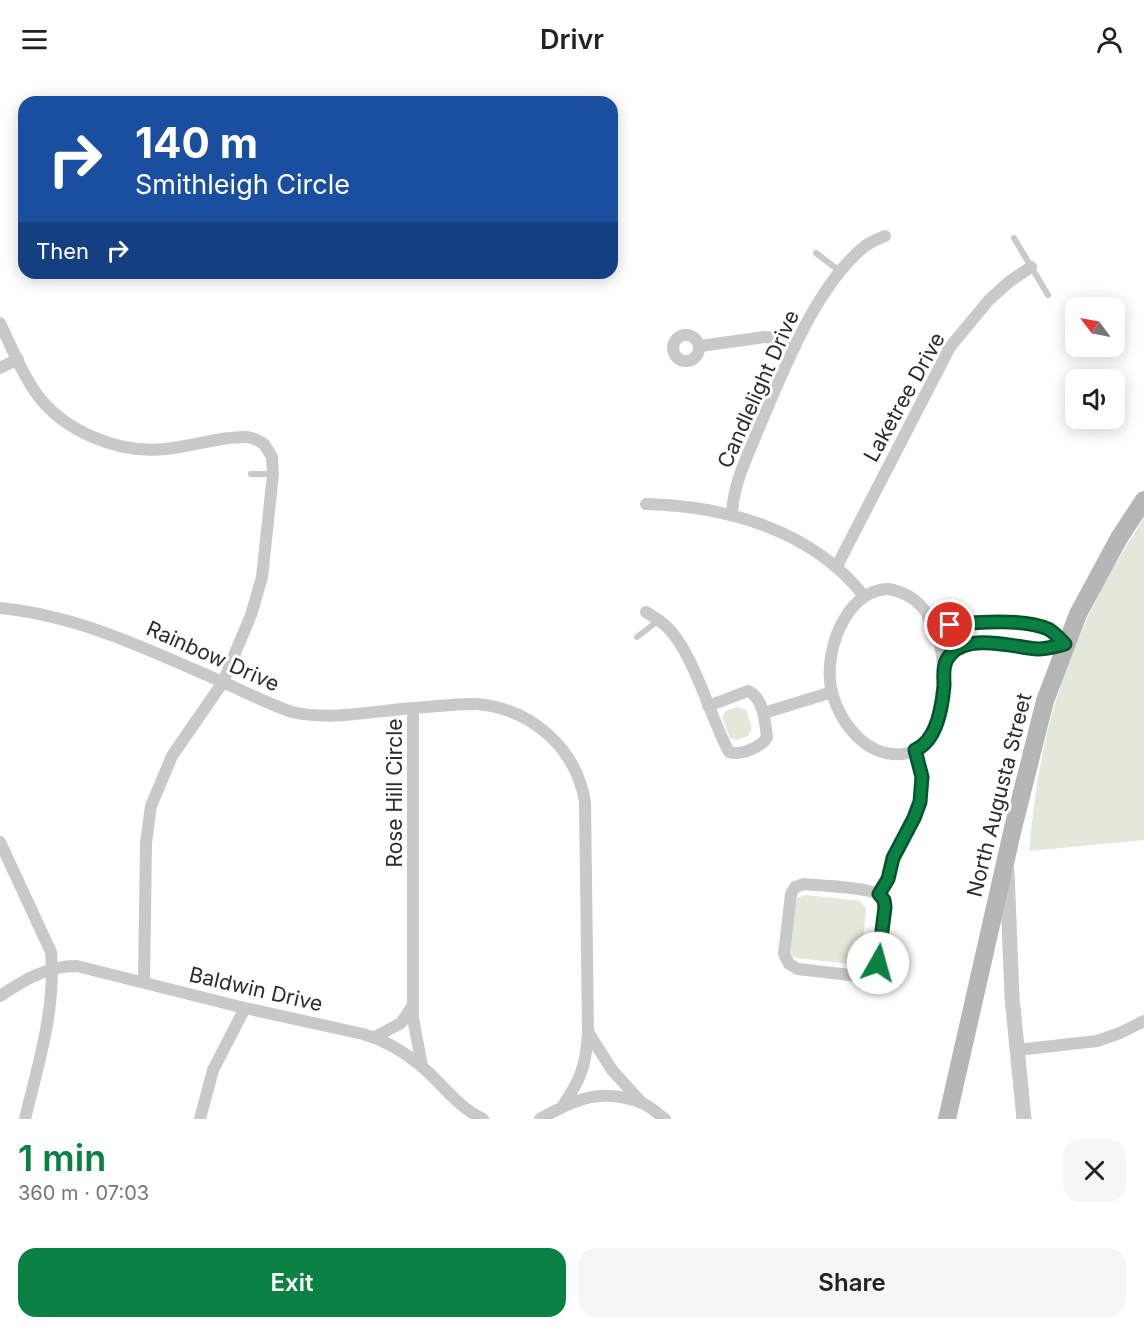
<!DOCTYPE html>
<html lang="en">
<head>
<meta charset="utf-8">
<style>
	:root { --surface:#fff; --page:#f6f6f6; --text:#222; --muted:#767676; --accent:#0b8043 }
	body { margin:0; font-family:Inter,sans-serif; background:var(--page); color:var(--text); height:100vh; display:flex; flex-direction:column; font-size:22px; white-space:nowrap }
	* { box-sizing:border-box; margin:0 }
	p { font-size:20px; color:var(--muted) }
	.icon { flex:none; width:33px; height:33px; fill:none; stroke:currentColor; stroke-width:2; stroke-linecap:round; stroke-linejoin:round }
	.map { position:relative; height:1041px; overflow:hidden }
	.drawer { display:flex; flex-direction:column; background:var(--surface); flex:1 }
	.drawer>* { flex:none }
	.guide { position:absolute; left:18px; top:18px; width:600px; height:183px; border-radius:18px; box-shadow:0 3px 15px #0003; background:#1a4fa0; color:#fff; overflow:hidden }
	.needle { width:39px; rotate:302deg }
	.buttons { position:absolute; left:1065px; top:219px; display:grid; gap:12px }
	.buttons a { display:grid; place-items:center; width:60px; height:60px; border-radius:12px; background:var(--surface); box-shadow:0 3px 15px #0003; font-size:30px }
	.pin { position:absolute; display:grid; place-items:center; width:51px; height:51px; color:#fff; margin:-26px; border:3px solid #fff; border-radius:50%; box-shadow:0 2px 6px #0007 }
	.me { position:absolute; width:66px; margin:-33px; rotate:7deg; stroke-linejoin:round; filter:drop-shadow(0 0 4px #0008) }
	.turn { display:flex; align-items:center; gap:21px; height:126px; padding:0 18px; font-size:27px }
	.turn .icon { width:78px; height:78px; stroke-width:2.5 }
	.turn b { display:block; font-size:42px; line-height:51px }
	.then { display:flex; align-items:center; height:57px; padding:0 18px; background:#0003; gap:12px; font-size:22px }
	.round { display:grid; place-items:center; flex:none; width:63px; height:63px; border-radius:18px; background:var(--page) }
	.head { display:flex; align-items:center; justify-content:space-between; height:102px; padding:0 18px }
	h1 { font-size:36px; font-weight:600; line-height:45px; color:var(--accent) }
	.primary-button { display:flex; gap:12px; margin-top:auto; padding:12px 18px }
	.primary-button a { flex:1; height:69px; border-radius:18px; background:var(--accent); color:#fff; font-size:24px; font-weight:600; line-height:69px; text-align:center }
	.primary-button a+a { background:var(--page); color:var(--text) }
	header { display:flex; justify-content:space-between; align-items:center; height:78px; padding:0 18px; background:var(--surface); font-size:27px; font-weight:600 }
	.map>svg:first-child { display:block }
	.green { fill:#e3e9da }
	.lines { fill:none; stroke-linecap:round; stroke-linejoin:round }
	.service { stroke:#c9c9c9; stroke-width:6 }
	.minor { stroke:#c9c9c9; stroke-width:12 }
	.tertiary { stroke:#c9c9c9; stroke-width:15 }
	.secondary { stroke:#b6b6b6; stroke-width:18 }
	.route-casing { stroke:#07532c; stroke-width:15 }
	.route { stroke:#0b8043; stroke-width:10 }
	.labels { text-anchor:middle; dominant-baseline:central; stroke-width:6; stroke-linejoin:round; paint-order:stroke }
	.street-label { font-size:21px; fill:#2c2c2c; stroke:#fff }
</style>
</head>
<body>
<header><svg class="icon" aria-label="menu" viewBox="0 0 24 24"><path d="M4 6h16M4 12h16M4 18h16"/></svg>Drivr<svg class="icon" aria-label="person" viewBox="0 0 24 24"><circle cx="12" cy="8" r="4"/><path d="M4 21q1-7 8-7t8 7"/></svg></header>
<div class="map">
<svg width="1144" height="1041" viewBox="0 0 1144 1041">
	<rect width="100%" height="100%" fill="#fff"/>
	<!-- green -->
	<g class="green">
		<path d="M1144,441V762L1029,773C1032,747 1034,720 1039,695C1055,603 1091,518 1144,441Z"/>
		<polygon points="736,629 746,632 752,650 748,658 737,662 730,660 722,639 726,633"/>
		<polygon points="805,817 860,823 866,830 866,833 861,880 857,885 851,886 796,880 792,878 790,871 795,826 797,820"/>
	</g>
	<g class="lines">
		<!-- service -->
		<g class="service">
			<polyline points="1014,160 1048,217"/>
			<polyline points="816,175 841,194"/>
			<polyline points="251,396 273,396"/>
			<polyline points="637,559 659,542"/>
		</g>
		<!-- minor -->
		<g class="minor">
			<path d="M0,245C11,268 21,294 36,315C63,353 118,376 165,371C192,369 219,358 247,359L255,361L264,366L272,379L273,396L262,499L251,537L223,604L172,678L151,728L146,765L144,904"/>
			<circle cx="686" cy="270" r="13"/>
			<polyline points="700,268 765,259 775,260 795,268"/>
			<polyline points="0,290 18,281"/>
			<path d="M646,426C726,428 812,452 864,518"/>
			<path d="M732,437C733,404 749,375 761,345C785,289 816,208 865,168C870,164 878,161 885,158"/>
			<polyline points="837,488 950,269 989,222 1010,203 1031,189"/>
			<path d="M888,511C948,520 951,605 935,649C929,665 920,674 902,676C866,679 841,646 832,615C826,591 832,561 845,540C855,523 868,512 888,511Z"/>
			<path d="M0,530C81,538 151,573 225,605C247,615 269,626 292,634C332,643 373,633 413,630"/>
			<path d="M646,534C652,538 659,542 665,547C693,572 710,639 729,674C740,678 762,669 767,659C765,644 764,620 748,613L708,628"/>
			<polyline points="928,540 935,545 944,547 979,544 1016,544 1048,551 1065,566"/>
			<path d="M944,587C947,580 951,572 958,569C976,560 1018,569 1038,571C1046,571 1057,568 1065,566"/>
			<polyline points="764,635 832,614"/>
			<path d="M0,764L51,874C56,932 38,986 25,1041"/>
			<path d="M804,806C818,808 870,809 879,817C883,820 884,824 885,829L876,893L867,899L798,891L789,886L784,876L791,816L795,809Z"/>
			<path d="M879,816C882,811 886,806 888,800C891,792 891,785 894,778C915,736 931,721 915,672"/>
			<path d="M0,918C24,902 47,888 77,888L245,930L363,956C384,962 403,973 420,987C442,1005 456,1028 483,1041"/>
			<polyline points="588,954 612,992 642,1025"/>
			<polyline points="375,959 401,945 413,927"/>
			<polyline points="1017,972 1097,963 1120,955 1144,943"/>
			<path d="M422,988L413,940V630C434,629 457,625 477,626C532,631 576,670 585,724L588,954C586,988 581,1001 562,1029"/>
			<polyline points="200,1041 213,992 245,930"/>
			<path d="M540,1041C575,1021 602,1009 642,1025C650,1028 658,1036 665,1041"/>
		</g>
		<!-- tertiary -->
		<polyline class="tertiary" points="1007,793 1012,919 1024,1041"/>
		<!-- secondary -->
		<polyline class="secondary" points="947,1041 1013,750 1045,623 1078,536 1119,460 1144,422"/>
	</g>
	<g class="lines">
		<!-- route casing -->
		<g class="route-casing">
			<path id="route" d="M878,885L885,829L884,822L879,816L888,801L893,780L914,740L920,724L922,699L915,672C937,663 942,629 944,608C944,597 942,586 950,577C968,555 1013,569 1038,571C1047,571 1057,568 1065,566C1060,561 1054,554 1048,551C1023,540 977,544 950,547"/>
		</g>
		<!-- route -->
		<use href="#route" class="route"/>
	</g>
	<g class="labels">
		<!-- street labels -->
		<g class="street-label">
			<text transform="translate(758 311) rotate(-66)">Candlelight Drive</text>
			<text transform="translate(904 319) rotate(-61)">Laketree Drive</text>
			<text transform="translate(213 578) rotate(24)">Rainbow Drive</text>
			<text transform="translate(394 715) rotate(-90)">Rose Hill Circle</text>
			<text transform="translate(999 717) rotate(-76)">North Augusta Street</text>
			<text transform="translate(256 911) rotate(13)">Baldwin Drive</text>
		</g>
	</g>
</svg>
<div class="buttons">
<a><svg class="needle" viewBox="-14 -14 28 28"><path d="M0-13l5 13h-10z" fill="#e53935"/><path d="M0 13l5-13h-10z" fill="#767676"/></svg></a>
<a><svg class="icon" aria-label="sound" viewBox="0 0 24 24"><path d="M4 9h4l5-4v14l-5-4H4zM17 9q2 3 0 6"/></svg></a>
</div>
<div class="pin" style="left:950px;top:547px;background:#d93025"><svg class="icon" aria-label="arrive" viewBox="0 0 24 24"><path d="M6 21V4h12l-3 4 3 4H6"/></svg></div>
<svg class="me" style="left:878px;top:885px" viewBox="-20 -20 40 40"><circle r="19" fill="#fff"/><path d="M0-13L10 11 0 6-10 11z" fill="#0b8043"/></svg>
<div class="guide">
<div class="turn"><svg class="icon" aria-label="right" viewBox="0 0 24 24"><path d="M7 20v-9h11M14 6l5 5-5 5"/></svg><div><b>140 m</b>Smithleigh Circle</div></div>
<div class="then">Then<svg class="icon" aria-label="right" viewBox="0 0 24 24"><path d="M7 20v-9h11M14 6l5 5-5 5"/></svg></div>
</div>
</div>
<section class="drawer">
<div class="head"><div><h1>1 min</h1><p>360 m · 07:03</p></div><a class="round"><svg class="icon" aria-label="close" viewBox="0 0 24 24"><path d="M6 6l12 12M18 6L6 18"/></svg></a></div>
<div class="primary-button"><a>Exit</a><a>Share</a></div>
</section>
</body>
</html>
